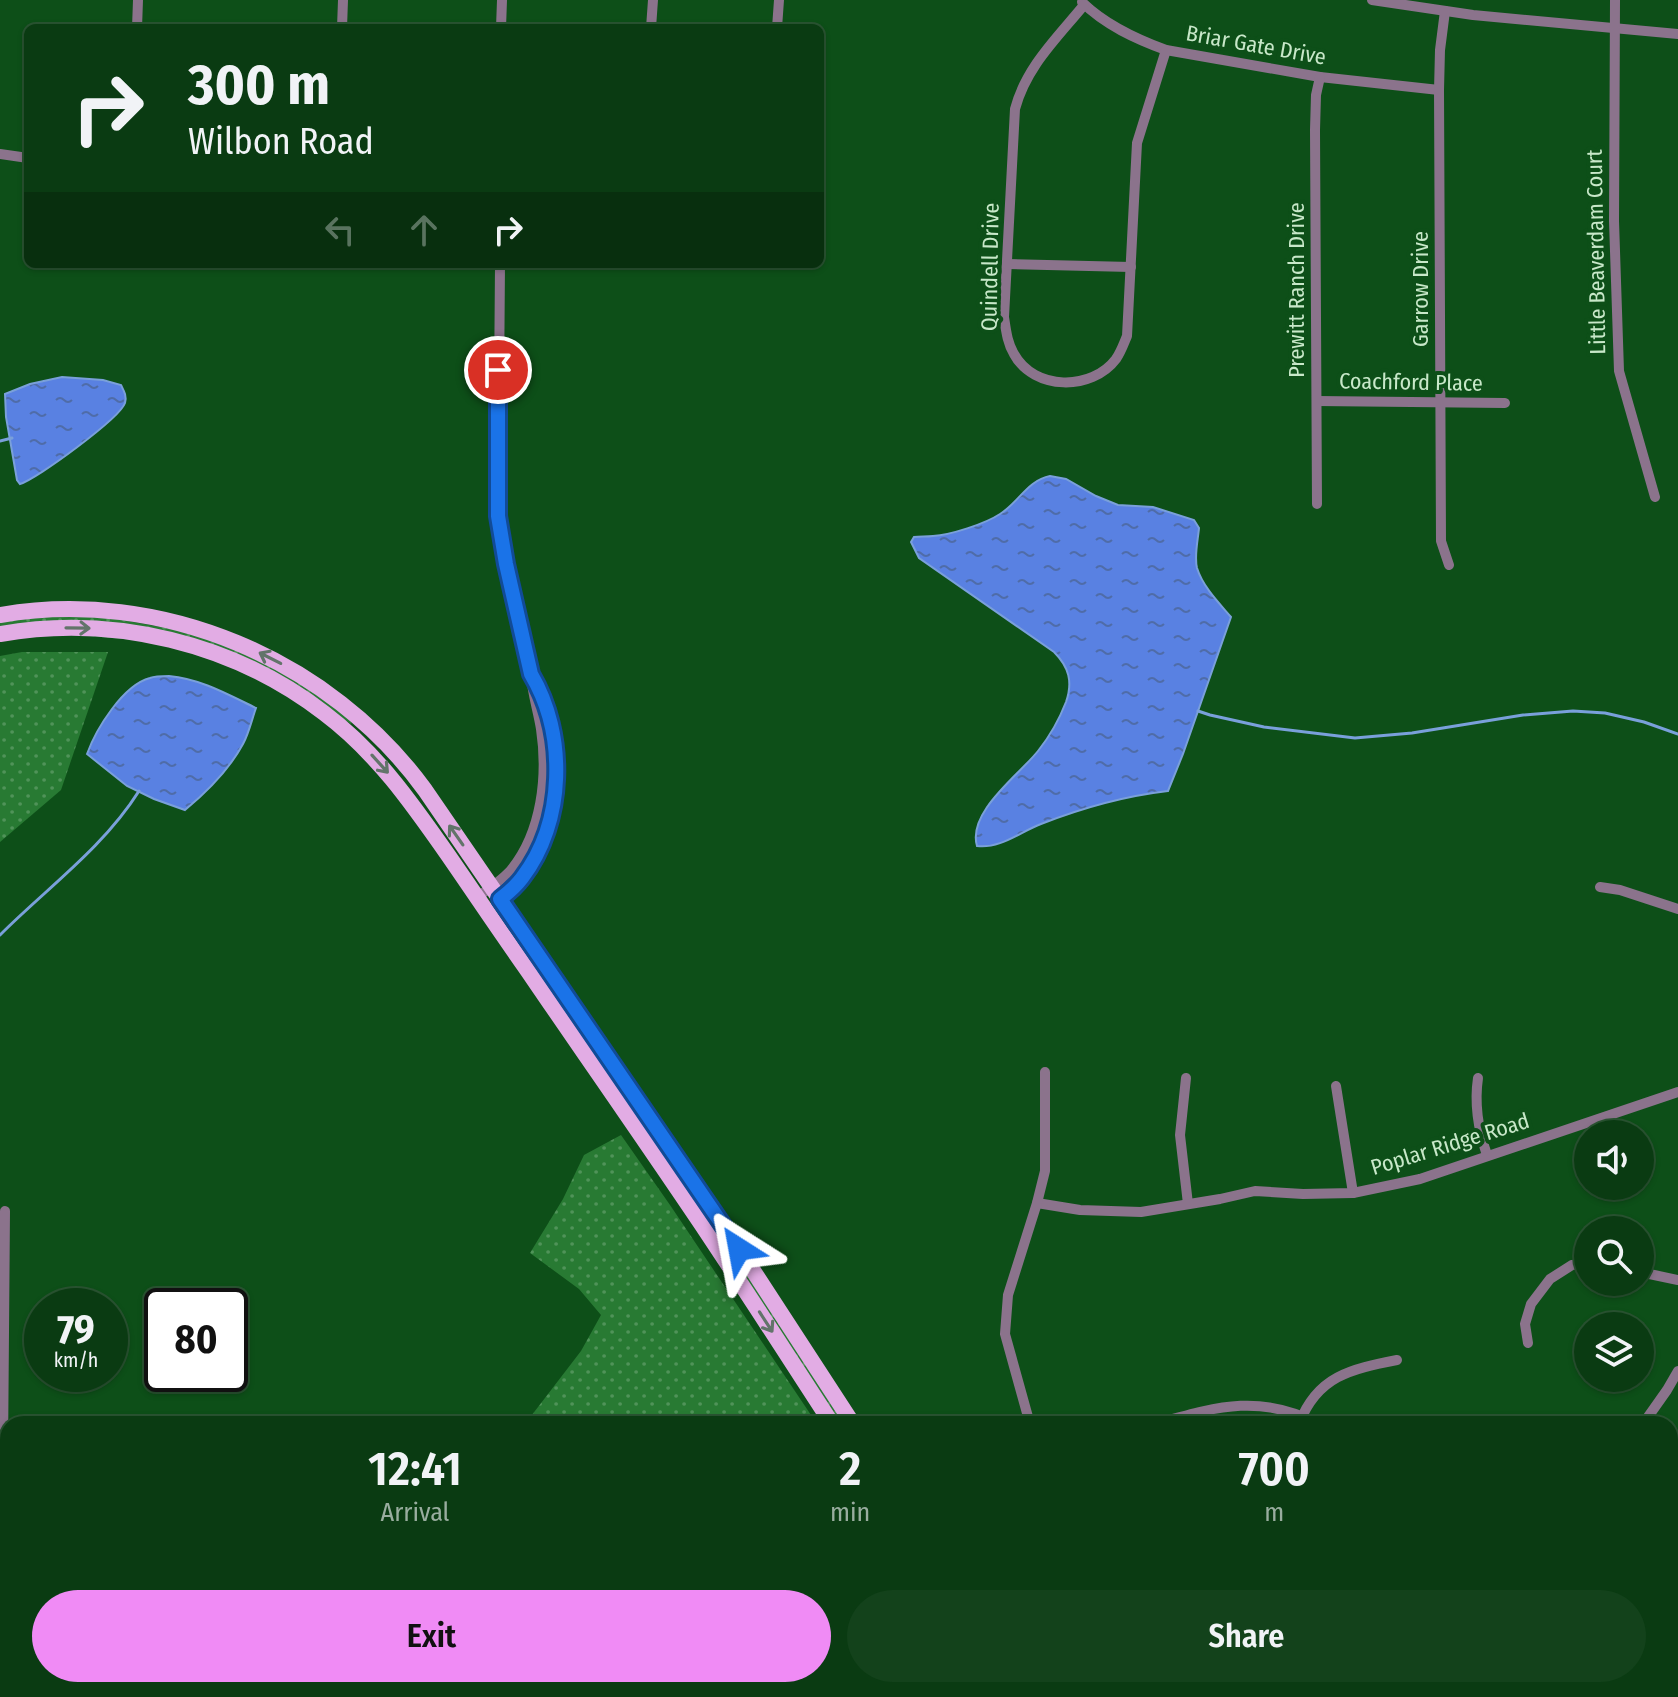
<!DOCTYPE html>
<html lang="en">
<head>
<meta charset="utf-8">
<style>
	:root { --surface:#0a3b12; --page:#13421b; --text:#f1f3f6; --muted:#99ad9f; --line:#2a5532; --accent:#f08bf5 }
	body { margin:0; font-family:"Fira Sans Condensed",sans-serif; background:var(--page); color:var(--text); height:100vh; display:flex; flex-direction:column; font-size:30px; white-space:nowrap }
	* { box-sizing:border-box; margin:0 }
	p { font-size:26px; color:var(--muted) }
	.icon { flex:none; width:44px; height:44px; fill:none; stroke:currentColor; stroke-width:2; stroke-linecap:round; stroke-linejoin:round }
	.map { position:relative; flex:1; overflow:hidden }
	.drawer { position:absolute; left:0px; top:1416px; width:1678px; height:282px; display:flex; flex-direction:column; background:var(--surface); border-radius:24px 24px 0 0; box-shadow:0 2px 6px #0004,0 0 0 2px var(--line) }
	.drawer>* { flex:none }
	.top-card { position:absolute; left:24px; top:24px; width:800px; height:244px; border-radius:12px; box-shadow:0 2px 6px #0004,0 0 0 2px var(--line); background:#0a3b12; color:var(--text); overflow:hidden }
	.controls { position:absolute; left:1574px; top:1120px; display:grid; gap:16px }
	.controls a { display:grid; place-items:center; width:80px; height:80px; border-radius:50%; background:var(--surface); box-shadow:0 2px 6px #0004,0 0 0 2px var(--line); font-size:40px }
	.speed { position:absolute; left:24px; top:1288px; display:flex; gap:16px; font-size:40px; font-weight:700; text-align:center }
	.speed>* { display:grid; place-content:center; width:104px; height:104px; border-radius:50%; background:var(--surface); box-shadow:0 2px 6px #0004,0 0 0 2px var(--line); line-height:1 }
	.speed small { font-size:20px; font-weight:400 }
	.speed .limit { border:4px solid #111; border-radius:12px; background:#fff; color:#111 }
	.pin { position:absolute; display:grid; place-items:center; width:68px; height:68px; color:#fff; margin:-34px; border:4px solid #fff; border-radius:50%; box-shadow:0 2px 8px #0007 }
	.me { position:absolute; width:88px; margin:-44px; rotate:326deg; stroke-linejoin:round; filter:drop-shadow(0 0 6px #0008) }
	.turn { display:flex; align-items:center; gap:28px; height:168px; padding:0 32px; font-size:36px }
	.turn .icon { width:104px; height:104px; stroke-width:2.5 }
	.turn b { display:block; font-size:56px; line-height:68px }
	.lanes { display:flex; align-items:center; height:76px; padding:0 32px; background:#0003; justify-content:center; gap:40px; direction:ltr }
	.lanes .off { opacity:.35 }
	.eta { display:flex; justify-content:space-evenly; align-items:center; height:136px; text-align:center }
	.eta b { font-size:48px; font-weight:600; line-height:56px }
	.cta { display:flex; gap:16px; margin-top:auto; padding:16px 32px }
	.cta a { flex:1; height:92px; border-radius:48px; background:var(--accent); color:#111; font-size:32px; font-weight:600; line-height:92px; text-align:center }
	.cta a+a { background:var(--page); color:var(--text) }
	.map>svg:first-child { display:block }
	.grass { fill:url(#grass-dots) }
	.water { fill:url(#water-ripples); stroke:#7aa0da; stroke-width:2 }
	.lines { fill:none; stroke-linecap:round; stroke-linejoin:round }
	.stream { stroke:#7aa0da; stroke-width:3 }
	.minor { stroke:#8b738c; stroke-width:10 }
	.trunk { stroke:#e2ace4; stroke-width:16 }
	.oneway { stroke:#62746a }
	.route-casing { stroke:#114b97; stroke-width:20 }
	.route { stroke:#1a73e8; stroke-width:14 }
	.labels { text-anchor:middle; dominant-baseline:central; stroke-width:8; stroke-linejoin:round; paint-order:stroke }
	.street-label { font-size:22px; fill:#c8e8c9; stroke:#0d4f18 }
</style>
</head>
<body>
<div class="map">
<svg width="1678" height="1697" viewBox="0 0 1678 1697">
	<defs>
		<pattern id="grass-dots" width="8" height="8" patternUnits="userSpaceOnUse" patternTransform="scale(2)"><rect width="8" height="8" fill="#287a33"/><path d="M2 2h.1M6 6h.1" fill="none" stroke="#509359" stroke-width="1.8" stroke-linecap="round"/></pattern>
		<pattern id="water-ripples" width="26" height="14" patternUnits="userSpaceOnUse" patternTransform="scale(2)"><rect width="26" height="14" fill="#5981e2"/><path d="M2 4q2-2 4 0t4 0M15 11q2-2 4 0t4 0" fill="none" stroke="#4f6ca8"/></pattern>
	</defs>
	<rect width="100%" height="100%" fill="#0d4f18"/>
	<!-- grass -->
	<g class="grass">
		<polygon points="94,615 194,633 278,668 353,720 351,724 312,697 213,647 0,628 0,621 37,616"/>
		<polygon points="22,652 108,652 61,790 0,842 0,656"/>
		<polygon points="573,1020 590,1040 730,1246 847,1424 839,1424 570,1023"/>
		<polygon points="621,1135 670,1205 817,1424 525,1424 581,1351 601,1315 579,1289 530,1253 563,1199 584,1155"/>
	</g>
	<!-- water -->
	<g class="water">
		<path d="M62,377L103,380L121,385C124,391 127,396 125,403C120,418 37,479 20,484L17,480L6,417L5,394L30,384Z"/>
		<path d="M1050,476L1066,479L1096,496L1118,505L1153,507L1194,520L1199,528C1198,540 1194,556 1197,568C1203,587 1219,603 1231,617L1183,754L1168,791C1125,796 1082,808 1041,824C1020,832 1000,849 977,846C967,812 1019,775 1038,751C1050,736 1059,720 1066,702C1073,682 1069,667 1054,652L919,558L911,542L914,537C920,536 926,537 933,536C950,535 985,524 1000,514C1018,503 1028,480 1050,476Z"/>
		<path d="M169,676C201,679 227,694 256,708C252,719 249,733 243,744C229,770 208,791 185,810L154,799L127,786L87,754C96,729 123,685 150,678C155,676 163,676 169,676Z"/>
	</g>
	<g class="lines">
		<!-- stream -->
		<g class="stream">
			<polyline points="0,441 12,438"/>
			<polyline points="1198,711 1210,715 1264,727 1355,738 1412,733 1523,715 1573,711 1605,713 1644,722 1678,734"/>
			<path d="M0,935C47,888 103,848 139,791"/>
			<polyline points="1670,1511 1678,1495"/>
			<polyline points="504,1697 505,1690"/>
		</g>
		<!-- minor -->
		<g class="minor">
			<polyline points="1372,0 1473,15 1678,34"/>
			<polyline points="1615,0 1614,221 1619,371 1655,497"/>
			<path d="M1082,2C1105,25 1136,39 1166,50L1320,77L1439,90"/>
			<path d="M1084,5C1057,38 1026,67 1015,109L1004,317C1006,330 1007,342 1014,354C1034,391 1092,391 1116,359C1121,352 1124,343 1127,336L1137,143L1166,50"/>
			<polyline points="1445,11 1440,50 1439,90 1441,541 1449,565"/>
			<polyline points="137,28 138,0"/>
			<polyline points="342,28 343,0"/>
			<polyline points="501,28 502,0"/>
			<polyline points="651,28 653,0"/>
			<polyline points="777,28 779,0"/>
			<polyline points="0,154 28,158"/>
			<polyline points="1007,264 1131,267"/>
			<polyline points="1317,401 1505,403"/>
			<polyline points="1317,504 1315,130 1316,95 1320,77"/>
			<polyline points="1600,887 1620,890 1678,909"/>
			<path d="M477,897C489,889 501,881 511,870C542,832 548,776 541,729C538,710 532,693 531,674L506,564L498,516L500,264"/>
			<path d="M497,902C505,895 513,889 520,881C527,873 531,864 536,855C564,800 564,730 532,676"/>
			<polyline points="1186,1078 1180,1135 1188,1204"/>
			<path d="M1478,1078C1474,1105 1478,1129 1487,1155"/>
			<polyline points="1336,1086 1353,1193"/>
			<polyline points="1037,1203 1080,1210 1141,1212 1220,1199 1255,1191 1303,1194 1353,1193 1420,1179 1678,1092"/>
			<polyline points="1640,1272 1678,1280"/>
			<polyline points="1528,1343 1525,1324 1531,1304 1550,1279 1572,1265 1588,1263"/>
			<polyline points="1030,1424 1005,1334 1008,1295 1037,1203 1045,1171 1045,1072"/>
			<path d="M1155,1424C1216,1407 1259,1393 1319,1424"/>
			<path d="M1299,1424C1317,1376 1351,1369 1397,1360"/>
			<polyline points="1643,1424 1667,1390 1678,1371"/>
			<polyline points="1670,1621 1678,1616"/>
			<polyline points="1,1697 5,1211"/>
			<polyline points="164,1697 167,1690"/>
			<polyline points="340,1697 340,1690"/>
			<polyline points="757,1697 757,1690"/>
			<polyline points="1165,1697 1168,1690"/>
			<polyline points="1472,1697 1474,1690"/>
		</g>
		<!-- trunk -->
		<g class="trunk">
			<path d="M0,615C160,587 330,659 425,790L724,1226L853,1424"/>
			<path d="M0,634C113,614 233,643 324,713C376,752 411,802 448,855C475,894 501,933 528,971C588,1059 649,1146 708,1234C750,1297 791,1361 832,1424"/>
			<polyline points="1017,1690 1022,1697"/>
			<polyline points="1039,1690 1044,1697"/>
		</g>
	</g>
	<!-- one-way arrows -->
	<defs><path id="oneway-shaft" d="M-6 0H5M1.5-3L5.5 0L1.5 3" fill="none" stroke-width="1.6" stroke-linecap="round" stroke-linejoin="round" transform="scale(2)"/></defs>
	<g class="oneway">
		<use href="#oneway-shaft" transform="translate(78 628) rotate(1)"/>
		<use href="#oneway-shaft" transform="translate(270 658) rotate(-153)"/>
		<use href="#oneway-shaft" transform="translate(380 764) rotate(48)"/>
		<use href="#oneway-shaft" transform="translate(456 835) rotate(-125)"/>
		<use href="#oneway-shaft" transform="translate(766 1322) rotate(57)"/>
	</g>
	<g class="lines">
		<!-- route casing -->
		<g class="route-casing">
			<path id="route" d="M498,370V516L506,564L531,674C567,735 565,822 522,878C516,886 508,893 500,899L739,1249"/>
		</g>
		<!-- route -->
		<use href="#route" class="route"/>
	</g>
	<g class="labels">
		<!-- street labels -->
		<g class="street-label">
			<text transform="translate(1256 45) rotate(10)">Briar Gate Drive</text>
			<text transform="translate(1596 252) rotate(-91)">Little Beaverdam Court</text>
			<text transform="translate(990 267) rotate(-89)">Quindell Drive</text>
			<text transform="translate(1420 289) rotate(-90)">Garrow Drive</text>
			<text transform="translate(1296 290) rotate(-90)">Prewitt Ranch Drive</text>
			<text transform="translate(1411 382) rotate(1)">Coachford Place</text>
			<text transform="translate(1450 1144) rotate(-17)">Poplar Ridge Road</text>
		</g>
	</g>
</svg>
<div class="controls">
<a><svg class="icon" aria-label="sound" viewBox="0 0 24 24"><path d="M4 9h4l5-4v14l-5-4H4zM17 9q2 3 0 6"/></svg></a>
<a><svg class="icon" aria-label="search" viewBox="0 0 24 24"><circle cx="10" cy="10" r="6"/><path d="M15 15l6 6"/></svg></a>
<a><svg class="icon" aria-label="layers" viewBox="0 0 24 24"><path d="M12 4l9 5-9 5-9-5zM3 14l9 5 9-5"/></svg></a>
</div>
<div class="speed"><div>79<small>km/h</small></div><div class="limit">80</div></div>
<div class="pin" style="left:498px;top:370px;background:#d93025"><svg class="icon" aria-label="arrive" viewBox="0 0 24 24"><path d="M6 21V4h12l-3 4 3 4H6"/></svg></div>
<svg class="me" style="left:739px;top:1249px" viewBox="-20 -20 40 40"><path d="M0-17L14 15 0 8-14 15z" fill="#1a73e8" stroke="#fff" stroke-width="4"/></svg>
<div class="top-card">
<div class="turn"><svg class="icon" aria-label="right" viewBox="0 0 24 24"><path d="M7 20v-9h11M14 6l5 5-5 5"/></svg><div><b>300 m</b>Wilbon Road</div></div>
<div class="lanes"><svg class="icon off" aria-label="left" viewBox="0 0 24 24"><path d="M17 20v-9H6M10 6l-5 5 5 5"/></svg><svg class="icon off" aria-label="ahead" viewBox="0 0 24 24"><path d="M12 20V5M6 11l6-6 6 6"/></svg><svg class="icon" aria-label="right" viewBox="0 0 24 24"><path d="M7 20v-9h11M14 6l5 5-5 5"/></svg></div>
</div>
<section class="drawer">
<div class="eta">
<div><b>12:41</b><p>Arrival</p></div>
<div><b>2</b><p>min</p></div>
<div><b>700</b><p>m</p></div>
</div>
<div class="cta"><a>Exit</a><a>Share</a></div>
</section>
</div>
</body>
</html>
